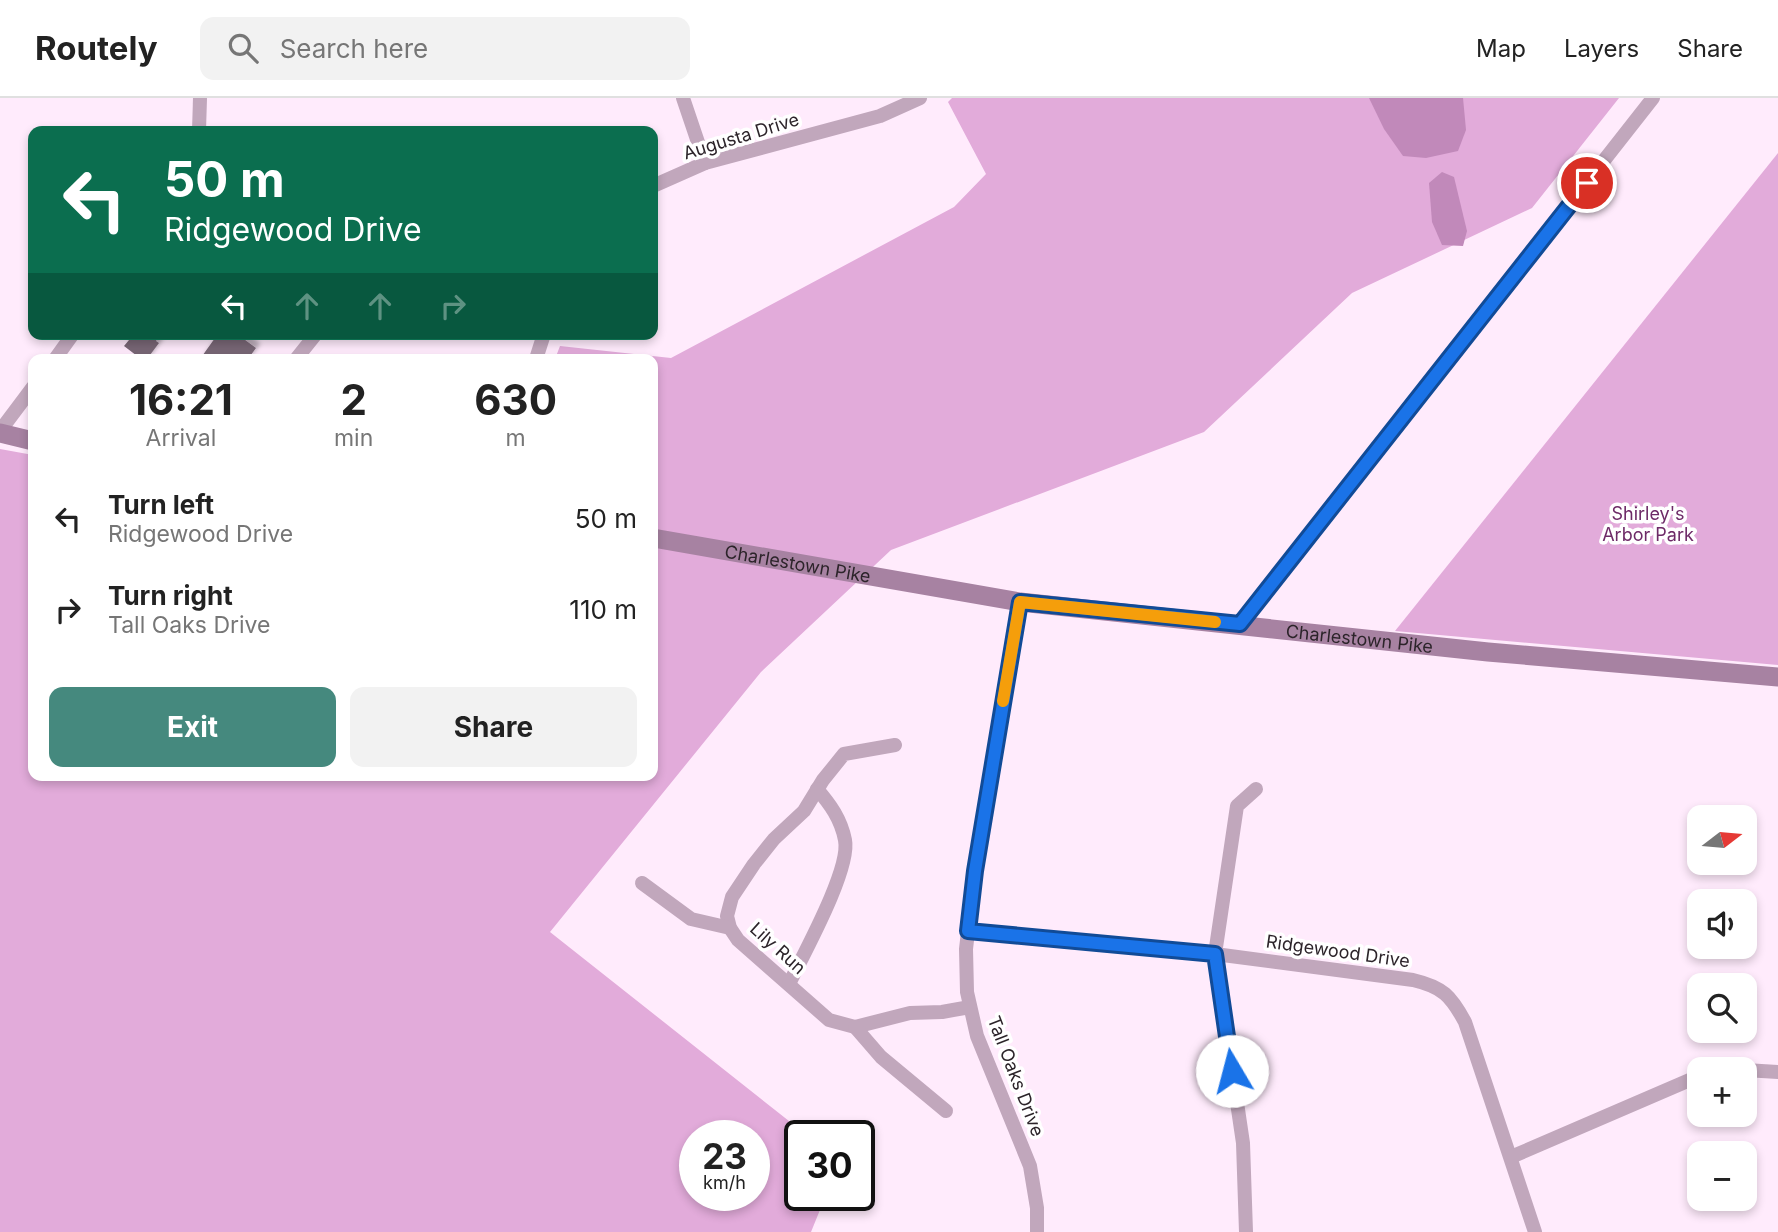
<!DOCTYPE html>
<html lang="en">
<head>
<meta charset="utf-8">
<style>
	:root { --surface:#fff; --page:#f2f2f2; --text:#222; --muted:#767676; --line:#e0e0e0; --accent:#45897e }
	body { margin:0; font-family:Inter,sans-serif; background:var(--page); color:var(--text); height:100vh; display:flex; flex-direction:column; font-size:26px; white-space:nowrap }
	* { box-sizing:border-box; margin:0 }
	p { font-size:23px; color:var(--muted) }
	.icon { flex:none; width:38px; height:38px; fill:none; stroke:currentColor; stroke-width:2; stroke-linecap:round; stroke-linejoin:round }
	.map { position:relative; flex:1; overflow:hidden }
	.side { position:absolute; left:28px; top:256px; width:630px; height:427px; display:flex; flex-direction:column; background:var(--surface); border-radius:14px; box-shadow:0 4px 10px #0003 }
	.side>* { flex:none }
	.top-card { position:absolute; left:28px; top:28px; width:630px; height:214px; border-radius:14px; box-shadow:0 4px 10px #0003; background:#0b6e4f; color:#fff; overflow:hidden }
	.needle { width:46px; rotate:74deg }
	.controls { position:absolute; left:1687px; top:707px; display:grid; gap:14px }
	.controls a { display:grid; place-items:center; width:70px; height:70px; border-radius:14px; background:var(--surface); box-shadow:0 4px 10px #0003; font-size:35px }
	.speed { position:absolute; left:679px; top:1022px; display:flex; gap:14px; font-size:35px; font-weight:700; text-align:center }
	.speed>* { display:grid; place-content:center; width:91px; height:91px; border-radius:50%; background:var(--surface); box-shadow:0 4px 10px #0003; line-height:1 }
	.speed small { font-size:18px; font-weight:400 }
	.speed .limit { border:4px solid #111; border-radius:10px; background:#fff; color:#111 }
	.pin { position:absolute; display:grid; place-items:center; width:60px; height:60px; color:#fff; margin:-30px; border:4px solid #fff; border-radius:50%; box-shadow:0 2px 7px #0007 }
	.me { position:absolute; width:77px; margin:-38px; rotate:352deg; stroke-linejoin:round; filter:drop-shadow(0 0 5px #0008) }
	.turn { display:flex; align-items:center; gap:24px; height:147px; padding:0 21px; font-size:32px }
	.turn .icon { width:91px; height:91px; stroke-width:2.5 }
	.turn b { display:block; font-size:49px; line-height:60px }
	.lanes { display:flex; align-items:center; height:66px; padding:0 21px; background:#0003; justify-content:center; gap:35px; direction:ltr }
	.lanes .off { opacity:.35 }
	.eta { display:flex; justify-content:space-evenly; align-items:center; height:119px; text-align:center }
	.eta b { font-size:42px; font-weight:700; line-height:49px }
	.action { display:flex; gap:14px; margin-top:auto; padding:14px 21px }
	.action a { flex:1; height:80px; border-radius:14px; background:var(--accent); color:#fff; font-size:28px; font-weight:700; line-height:80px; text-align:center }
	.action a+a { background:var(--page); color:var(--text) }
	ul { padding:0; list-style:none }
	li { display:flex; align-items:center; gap:21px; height:91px; padding:0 21px }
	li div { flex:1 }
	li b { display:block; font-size:26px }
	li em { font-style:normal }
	header { display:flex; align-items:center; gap:42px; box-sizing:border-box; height:98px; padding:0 35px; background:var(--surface); border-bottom:2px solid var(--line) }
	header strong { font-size:33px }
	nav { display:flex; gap:38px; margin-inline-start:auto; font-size:24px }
	.search { width:490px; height:63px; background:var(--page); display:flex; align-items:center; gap:18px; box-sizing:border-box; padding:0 24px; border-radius:14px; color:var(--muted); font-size:26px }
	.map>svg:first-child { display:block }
	.green { fill:#e2abda; fill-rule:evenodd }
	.water { fill:#c189ba }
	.building { fill:#786675; filter:url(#shadow) }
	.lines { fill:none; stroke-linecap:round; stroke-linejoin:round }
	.street { stroke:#c1a7bc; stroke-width:14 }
	.secondary { stroke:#a782a2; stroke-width:19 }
	.route-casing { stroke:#114b97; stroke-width:18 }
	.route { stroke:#1a73e8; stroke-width:12 }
	.slow { stroke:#f59e0b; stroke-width:12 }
	.labels { text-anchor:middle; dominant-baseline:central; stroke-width:7; stroke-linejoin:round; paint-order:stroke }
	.street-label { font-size:18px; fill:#2c242a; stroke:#fff }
	.park-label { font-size:18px; fill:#6d2a67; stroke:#fff }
</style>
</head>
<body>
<header>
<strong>Routely</strong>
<div class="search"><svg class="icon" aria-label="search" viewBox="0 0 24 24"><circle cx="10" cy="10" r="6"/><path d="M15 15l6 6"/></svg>Search here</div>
<nav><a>Map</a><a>Layers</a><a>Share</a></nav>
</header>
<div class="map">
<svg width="1778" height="1134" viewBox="0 0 1778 1134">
	<defs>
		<filter id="shadow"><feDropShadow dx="4.5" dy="-4.5" stdDeviation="2" flood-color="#0004"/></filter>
	</defs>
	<rect width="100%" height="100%" fill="#ffebfc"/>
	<!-- green -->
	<g class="green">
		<path d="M952,0H1619L1532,110L1352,195L1204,334L891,452L761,574L550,834L808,1038H800V1097H826L811,1134H0V351L33,357V677H653V261H555L560,248L671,260L954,109L986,76L948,4ZM695,1038H754V1097H695Z"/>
		<polygon points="1778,55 1778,567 1395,533"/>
	</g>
	<!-- water -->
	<g class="water">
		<polygon points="1369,0 1463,0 1466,32 1458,53 1426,60 1403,58 1384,31"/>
		<polygon points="1442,74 1454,79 1467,133 1463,148 1442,147 1432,124 1429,85"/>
	</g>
	<!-- building -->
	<g class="building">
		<polygon points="134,236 160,236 156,243 159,245 147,261 141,261 124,248"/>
		<polygon points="221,236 237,236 256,250 248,261 200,261 215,240 217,242"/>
	</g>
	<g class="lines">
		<!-- street -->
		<g class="street">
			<polyline points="683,0 705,65"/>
			<polyline points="199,33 200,0"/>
			<polyline points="653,88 705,65 880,18 920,0"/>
			<polyline points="55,261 73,236"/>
			<polyline points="296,261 316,236"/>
			<polyline points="536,261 544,236"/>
			<polyline points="0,333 33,289"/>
			<polyline points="1020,504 975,773 966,851 967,894 977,938 1030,1068 1037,1110 1037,1134"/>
			<polyline points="1240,526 1653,0"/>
			<polyline points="895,647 844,656 823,682 804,713 774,741 754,766 732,799 727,818 730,830 738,842 829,922 855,929 910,915 942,914 970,909"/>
			<polyline points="642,785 691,821 730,830"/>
			<path d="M968,833L1215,856L1413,882C1443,889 1451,898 1465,924L1535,1134"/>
			<path d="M789,886C803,857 851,771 845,742C841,721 830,706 817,691"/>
			<polyline points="855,929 881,959 946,1013"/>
			<polyline points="1745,972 1778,974"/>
			<polyline points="1511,1059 1699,978"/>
			<polyline points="1246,1134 1243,1045 1215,856 1237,708 1256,691"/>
		</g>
		<!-- secondary -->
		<g class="secondary">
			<polyline points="0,335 33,343"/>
			<path id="s1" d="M653,440L1020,504L1488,554L1778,579"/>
		</g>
	</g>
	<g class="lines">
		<!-- route casing -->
		<g class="route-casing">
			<polyline id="route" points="1232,973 1215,856 968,833 975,773 1020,504 1240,526 1587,85"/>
		</g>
		<!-- route -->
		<use href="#route" class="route"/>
		<!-- slow -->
		<polyline class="slow" points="1003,603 1020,504 1215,524"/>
	</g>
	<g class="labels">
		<!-- street labels -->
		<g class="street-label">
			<text transform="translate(741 38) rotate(-17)">Augusta Drive</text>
			<text stroke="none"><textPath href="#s1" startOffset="147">Charlestown Pike</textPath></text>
			<text stroke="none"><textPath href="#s1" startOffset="714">Charlestown Pike</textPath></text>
			<text transform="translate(778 850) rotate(42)">Lily Run</text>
			<text transform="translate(1338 853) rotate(8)">Ridgewood Drive</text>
			<text transform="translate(1016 978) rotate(69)">Tall Oaks Drive</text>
		</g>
		<!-- park labels -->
		<g class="park-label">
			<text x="1648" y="415">Shirley's<tspan x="1648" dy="21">Arbor Park</tspan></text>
		</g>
	</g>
</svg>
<div class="controls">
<a><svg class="needle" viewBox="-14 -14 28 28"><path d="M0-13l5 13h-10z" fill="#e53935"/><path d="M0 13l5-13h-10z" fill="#767676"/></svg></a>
<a><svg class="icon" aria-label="sound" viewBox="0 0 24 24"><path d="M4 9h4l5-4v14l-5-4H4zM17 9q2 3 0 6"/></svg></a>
<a><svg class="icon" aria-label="search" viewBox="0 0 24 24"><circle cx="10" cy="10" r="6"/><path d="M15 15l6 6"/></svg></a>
<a>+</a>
<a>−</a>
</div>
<div class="speed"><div>23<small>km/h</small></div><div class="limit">30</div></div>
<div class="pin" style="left:1587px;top:85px;background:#d93025"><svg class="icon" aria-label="arrive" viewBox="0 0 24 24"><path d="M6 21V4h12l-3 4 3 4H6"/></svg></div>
<svg class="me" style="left:1232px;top:973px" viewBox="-20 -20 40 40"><circle r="19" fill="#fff"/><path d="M0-13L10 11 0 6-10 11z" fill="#1a73e8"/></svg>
<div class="top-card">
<div class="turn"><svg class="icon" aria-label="left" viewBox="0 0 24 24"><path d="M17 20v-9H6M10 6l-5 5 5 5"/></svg><div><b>50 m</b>Ridgewood Drive</div></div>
<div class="lanes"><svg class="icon" aria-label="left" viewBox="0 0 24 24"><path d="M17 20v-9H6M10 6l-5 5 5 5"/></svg><svg class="icon off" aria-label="ahead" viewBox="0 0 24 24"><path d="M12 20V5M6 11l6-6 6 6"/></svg><svg class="icon off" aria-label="ahead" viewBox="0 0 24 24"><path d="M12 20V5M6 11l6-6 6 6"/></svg><svg class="icon off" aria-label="right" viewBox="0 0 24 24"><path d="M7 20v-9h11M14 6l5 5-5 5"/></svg></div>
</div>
<section class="side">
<div class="eta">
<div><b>16:21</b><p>Arrival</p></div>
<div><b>2</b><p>min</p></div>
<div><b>630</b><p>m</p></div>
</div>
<ul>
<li><svg class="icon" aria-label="left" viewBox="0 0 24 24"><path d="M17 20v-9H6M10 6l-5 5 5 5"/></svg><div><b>Turn left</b><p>Ridgewood Drive</p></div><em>50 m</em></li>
<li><svg class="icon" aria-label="right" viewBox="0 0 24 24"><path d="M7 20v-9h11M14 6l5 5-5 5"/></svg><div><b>Turn right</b><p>Tall Oaks Drive</p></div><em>110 m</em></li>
</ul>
<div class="action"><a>Exit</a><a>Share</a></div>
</section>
</div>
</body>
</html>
